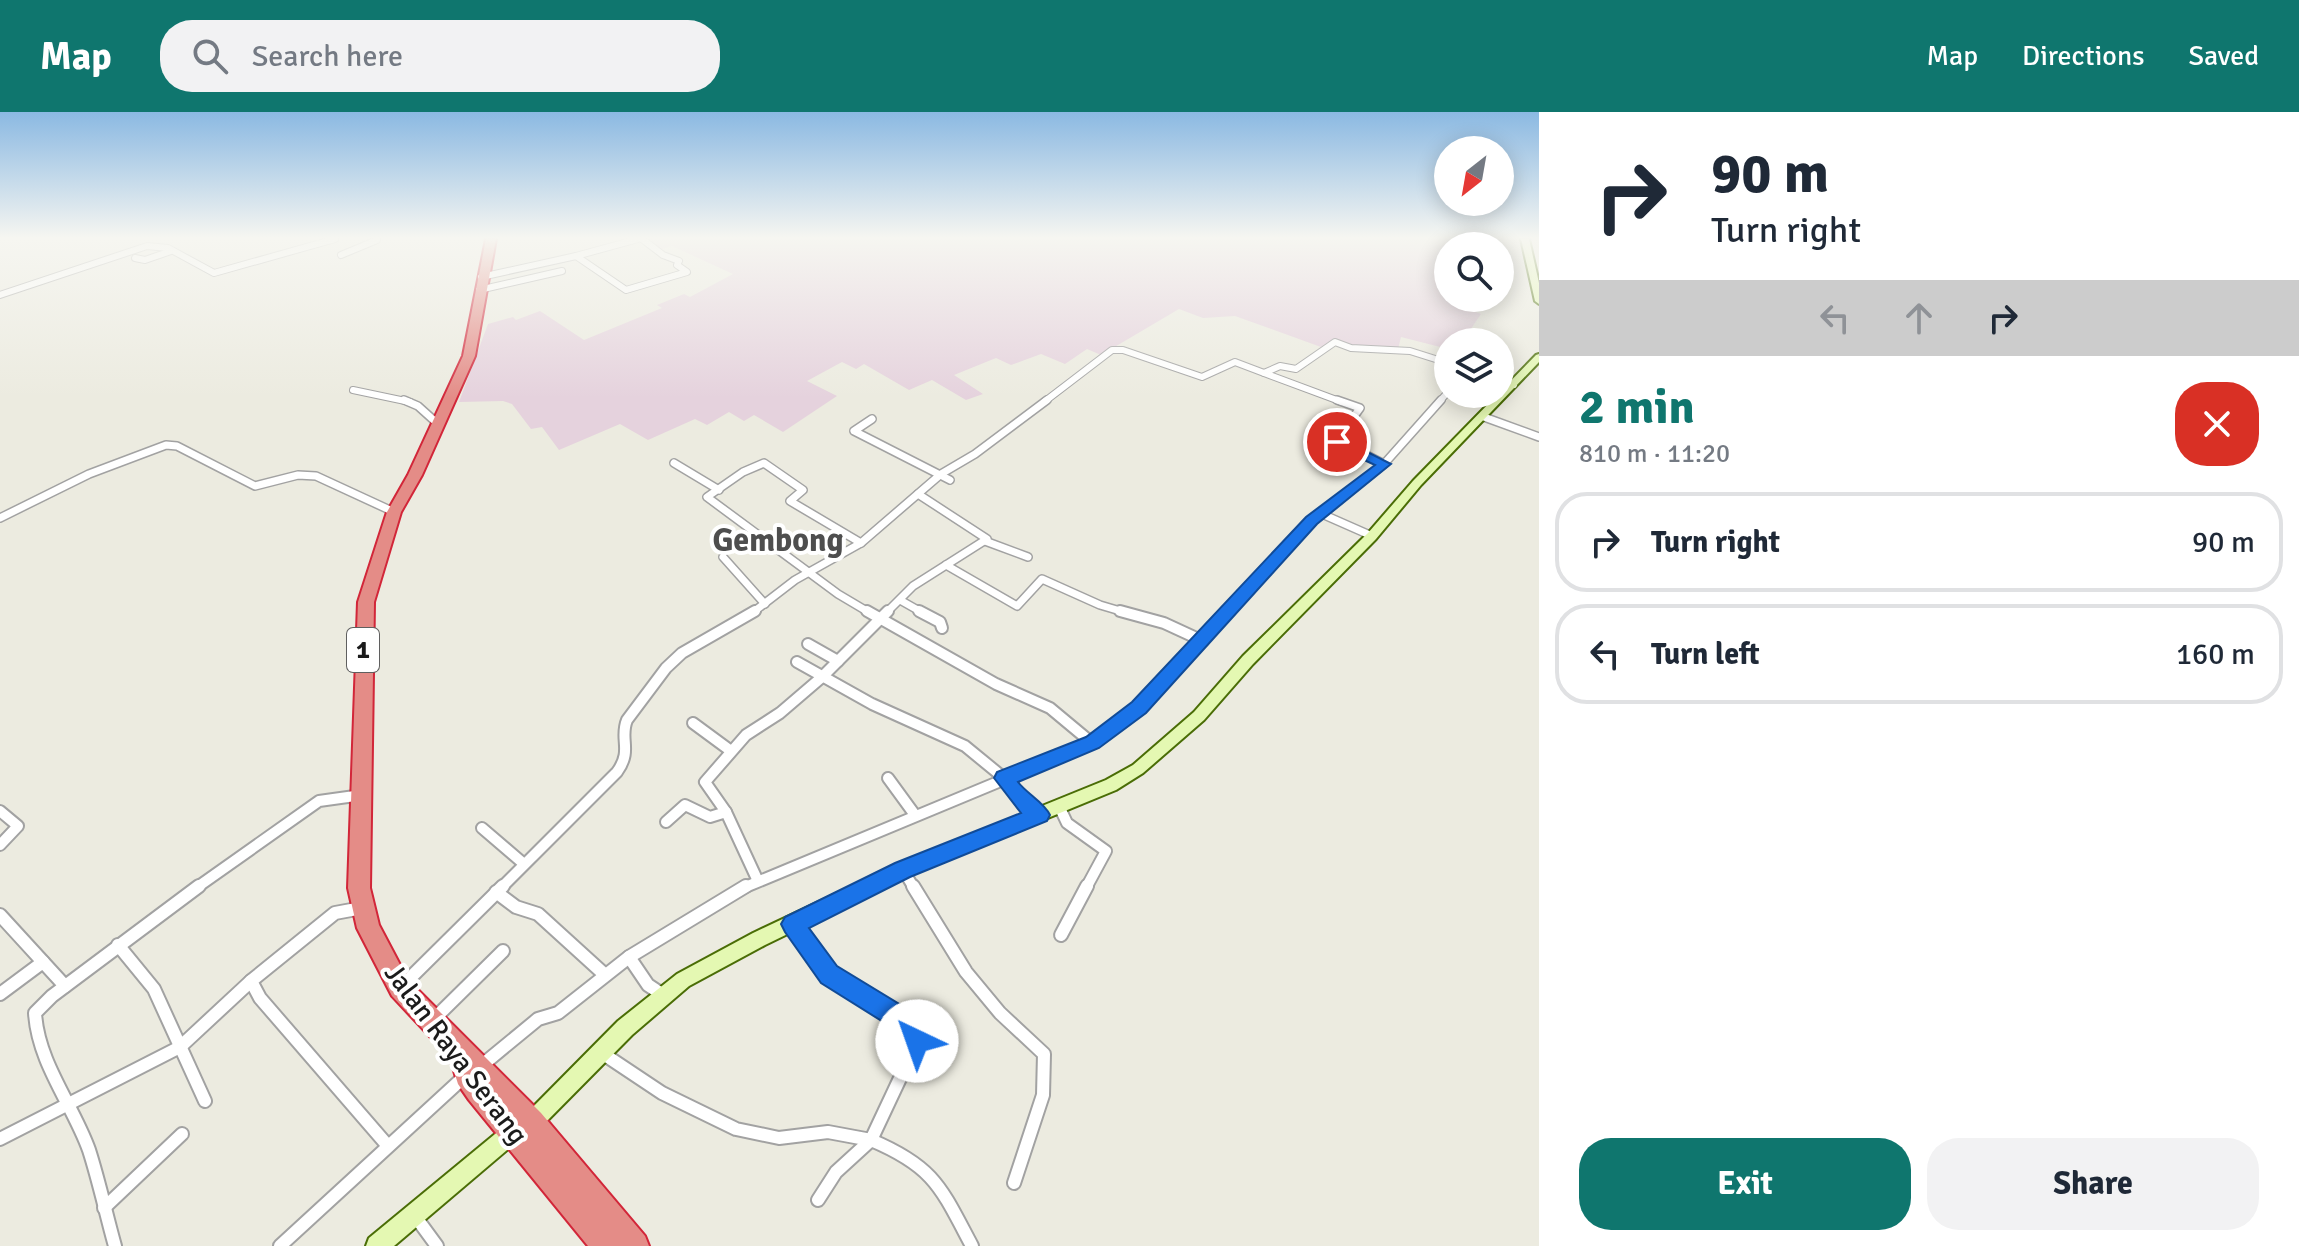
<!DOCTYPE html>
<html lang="en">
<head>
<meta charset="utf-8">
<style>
	:root { --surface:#fff; --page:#f2f2f3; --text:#1f2937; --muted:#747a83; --line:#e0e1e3; --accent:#0f766e }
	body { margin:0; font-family:Signika,sans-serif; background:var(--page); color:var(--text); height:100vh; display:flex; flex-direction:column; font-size:30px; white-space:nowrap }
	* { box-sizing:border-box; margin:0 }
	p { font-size:26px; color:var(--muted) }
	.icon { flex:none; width:44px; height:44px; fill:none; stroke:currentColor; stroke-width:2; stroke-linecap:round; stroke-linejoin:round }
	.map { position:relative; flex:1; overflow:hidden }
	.sheet { display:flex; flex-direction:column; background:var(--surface); width:760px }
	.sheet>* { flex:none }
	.guide { background:#fff; color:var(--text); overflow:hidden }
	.needle { width:52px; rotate:211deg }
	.controls { position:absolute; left:1434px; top:24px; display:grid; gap:16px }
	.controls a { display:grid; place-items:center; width:80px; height:80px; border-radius:50%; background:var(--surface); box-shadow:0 4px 20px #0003; font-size:40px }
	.pin { position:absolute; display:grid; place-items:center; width:68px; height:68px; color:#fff; margin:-34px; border:4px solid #fff; border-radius:50%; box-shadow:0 2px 8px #0007 }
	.me { position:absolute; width:88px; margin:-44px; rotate:318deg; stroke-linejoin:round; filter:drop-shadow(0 0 6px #0008) }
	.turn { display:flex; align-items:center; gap:28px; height:168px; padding:0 40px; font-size:36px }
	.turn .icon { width:104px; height:104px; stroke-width:2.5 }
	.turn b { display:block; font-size:56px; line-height:68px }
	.lanes { display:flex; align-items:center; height:76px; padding:0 40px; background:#0003; justify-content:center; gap:40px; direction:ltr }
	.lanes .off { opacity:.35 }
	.round { display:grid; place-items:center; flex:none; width:84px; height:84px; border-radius:32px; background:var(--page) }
	.headline { display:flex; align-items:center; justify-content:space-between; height:136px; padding:0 40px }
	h1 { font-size:48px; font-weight:700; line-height:60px; color:var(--accent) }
	.button { display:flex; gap:16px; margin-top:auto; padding:16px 40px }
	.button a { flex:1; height:92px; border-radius:32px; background:var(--accent); color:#fff; font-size:32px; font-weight:700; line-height:92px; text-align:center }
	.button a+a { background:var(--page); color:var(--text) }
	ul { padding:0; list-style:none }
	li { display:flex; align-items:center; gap:24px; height:100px; margin:0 16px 12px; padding:0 24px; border:4px solid var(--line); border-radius:32px }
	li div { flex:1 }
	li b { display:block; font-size:30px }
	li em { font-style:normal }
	header { display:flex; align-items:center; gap:48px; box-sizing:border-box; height:112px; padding:0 40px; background:var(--accent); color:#fff }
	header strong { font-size:38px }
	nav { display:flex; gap:44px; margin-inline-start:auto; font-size:28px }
	.search { width:560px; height:72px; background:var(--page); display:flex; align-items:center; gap:20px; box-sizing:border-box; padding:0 28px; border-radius:32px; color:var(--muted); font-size:30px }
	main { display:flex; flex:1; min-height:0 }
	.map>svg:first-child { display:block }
	.industrial { fill:#e5d2dd }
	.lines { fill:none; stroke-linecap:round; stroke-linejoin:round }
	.street-far3-casing { stroke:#a2a2a2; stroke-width:8 }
	.street-far2-casing { stroke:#a2a2a2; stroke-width:10 }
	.street-far1-casing { stroke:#a2a2a2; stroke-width:14 }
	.street-casing { stroke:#a2a2a2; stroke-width:16 }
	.secondary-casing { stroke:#4a6d06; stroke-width:4 }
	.highway-casing { stroke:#d22639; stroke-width:4 }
	.street-far3 { stroke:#fff; stroke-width:6 }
	.street-far2 { stroke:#fff; stroke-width:7 }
	.street-far1 { stroke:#fff; stroke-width:10 }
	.street { stroke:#fff; stroke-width:12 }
	.secondary { fill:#e4f8b2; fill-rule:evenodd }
	.highway { fill:#e48c87; fill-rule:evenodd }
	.route { fill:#1a73e8; stroke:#114b97; stroke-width:2 }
	.labels { text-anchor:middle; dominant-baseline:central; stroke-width:8; stroke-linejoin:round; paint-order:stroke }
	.shield { fill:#fff; stroke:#5f5f5f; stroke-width:2 }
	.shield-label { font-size:26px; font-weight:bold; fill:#1b1b1b }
	.street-label { font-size:28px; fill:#1b1b1b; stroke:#fff }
	.quarter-label { font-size:32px; font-weight:bold; fill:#4e4e4e; stroke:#fff }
</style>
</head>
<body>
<header>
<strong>Map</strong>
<div class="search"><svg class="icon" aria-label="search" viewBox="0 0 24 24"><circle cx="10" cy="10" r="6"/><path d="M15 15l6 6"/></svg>Search here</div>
<nav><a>Map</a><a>Directions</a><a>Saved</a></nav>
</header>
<main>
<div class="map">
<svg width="1539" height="1134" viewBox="0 0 1539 1134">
	<rect width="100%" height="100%" fill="#ecebe0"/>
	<!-- industrial -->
	<polygon class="industrial" points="641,127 1465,127 1468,134 1448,134 1448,186 1474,186 1468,197 1481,202 1462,230 1448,230 1448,237 1401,225 1398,237 1353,235 1334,228 1321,235 1235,204 1203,206 1179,197 1101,243 1087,237 1065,252 1041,242 1011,253 996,246 954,263 983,282 966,288 932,268 909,278 864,252 856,257 842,250 807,269 837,284 783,320 754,303 744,309 729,300 707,313 695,307 648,328 620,312 559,338 542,315 531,317 512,292 503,289 459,290 488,212 513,205 516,208 540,199 584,228 662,196 657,193 684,182 690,185 733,162 672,134 656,139"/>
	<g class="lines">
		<!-- street-far3 casing -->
		<g class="street-far3-casing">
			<g id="street-far3">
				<polyline points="341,143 377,128"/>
				<polyline points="576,144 638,127"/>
				<polyline points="135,146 145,148 171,139"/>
				<polyline points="481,165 576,144 626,178 687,160 677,153 679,149 663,143 642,127"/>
				<polyline points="479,178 562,159"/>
				<polyline points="0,183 147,134 168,136 214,161 335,127"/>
				<polyline points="1264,261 1342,290"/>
				<polyline points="1500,269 1514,273"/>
				<polyline points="353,278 410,290"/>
				<polyline points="1044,290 1112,238 1123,238 1202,265 1235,250 1264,261 1280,254 1296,257 1335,230 1351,236 1410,239 1448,251"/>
				<polyline points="1439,290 1448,280"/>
			</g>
		</g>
		<!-- street-far2 casing -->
		<g class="street-far2-casing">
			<g id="street-far2">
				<polyline points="404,288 418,294 438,312"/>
				<polyline points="1484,305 1539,325"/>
				<polyline points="872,307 854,319 950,368"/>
				<polyline points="674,351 719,378"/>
				<polyline points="1384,352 1441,288"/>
				<polyline points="1322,402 1372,424"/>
				<polyline points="0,406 89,362 166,333 177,334 255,374 298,363 316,364 394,400"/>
				<polyline points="985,429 1028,445"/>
				<polyline points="861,431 790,389 803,378 764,351 743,360 707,385 838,482 870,501"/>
				<polyline points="723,445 765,492"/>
				<polyline points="946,453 1017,494 1042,467 1100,493 1127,501"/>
				<polyline points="900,488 923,501"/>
				<polyline points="752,501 795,468 861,431 941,362 975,342 1047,288"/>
				<polyline points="886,501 913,474 987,427 918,382"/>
				<polyline points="1226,501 1311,409 1384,352 1337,328 1360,296 1337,288"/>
			</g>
		</g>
		<!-- street-far1 casing -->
		<g class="street-far1-casing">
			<g id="street-far1">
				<polyline points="867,499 996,572 1050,596 1092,631"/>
				<polyline points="919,499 940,510 942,516"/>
				<polyline points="1120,499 1164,511 1203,529"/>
				<polyline points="808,532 838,549"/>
				<polyline points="797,550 872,592 965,634 1004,666 1021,690 1040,703"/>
				<polyline points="693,611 731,639"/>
				<polyline points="888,666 915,703"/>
				<polyline points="1059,694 1067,711 1106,739 1086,776"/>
				<polyline points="0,699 18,714 0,733"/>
				<polyline points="666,710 685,693 710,705 726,700"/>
				<polyline points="482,716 524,752"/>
				<polyline points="903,758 914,776"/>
				<polyline points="757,767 726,700 705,670 746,623 780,601 822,565 888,499"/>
				<polyline points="196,776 319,689 362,683"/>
				<path d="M501,776L617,660C633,638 619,627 627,608L666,556L682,541L755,499"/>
				<polyline points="743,776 1092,631 1139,595 1228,499"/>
			</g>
		</g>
		<!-- street casing -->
		<g class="street-casing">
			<g id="street">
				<polyline points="913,774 966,860 1000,901 1044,942 1043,983 1014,1071"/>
				<polyline points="496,780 516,795 538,802 604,862"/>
				<polyline points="362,796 335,801 251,869 260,886 388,1034"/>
				<polyline points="0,803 65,874"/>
				<polyline points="1061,823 1087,774"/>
				<polyline points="118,833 154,877 205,989"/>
				<polyline points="629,845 648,873 663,883"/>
				<polyline points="400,876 503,774"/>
				<polyline points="0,882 43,850"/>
				<polyline points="434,907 503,839"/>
				<polyline points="602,941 662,981 736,1017 779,1026 828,1020 871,1028 910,945 917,918 829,863 793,812"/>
				<polyline points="481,954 538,907 558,901 629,845 746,774"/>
				<polyline points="0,1027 180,935 251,869"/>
				<path d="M818,1088L836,1060L871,1028C935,1055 941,1076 972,1134"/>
				<polyline points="104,1096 182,1022"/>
				<polyline points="415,1104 437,1134"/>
				<path d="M115,1134C106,1102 99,1069 89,1038C73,993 38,951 35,901L52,884L199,774"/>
				<polyline points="280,1134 464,965"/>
			</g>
		</g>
		<!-- secondary casing -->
		<g class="secondary-casing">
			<g id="secondary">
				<polygon points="1521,127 1529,127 1539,171 1539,192 1535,189"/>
				<polygon points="1539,242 1539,250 1421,373 1376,427 1253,552 1204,608 1143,661 1116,678 909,763 765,833 689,874 632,923 539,1017 532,1020 525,1017 522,1010 525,1003 618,909 677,862 753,821 897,753 1106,668 1133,653 1194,600 1243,544 1368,421 1413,369 1536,243"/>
				<polygon points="513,1010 520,1013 523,1020 520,1027 394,1134 366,1134 369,1126 506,1013"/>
			</g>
		</g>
		<!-- highway casing -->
		<g class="highway-casing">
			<polygon id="highway" points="486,127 496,127 475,244 422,363 401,400 374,490 370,776 379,813 408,868 541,1001 645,1124 649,1134 588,1134 469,988 458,972 450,946 392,884 357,816 348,776 358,490 387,400 408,363 463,244"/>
		</g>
		<!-- street-far3 -->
		<use href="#street-far3" class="street-far3"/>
		<!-- street-far2 -->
		<use href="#street-far2" class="street-far2"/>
		<!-- street-far1 -->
		<use href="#street-far1" class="street-far1"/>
		<!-- street -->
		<use href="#street" class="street"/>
		<!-- secondary -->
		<use href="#secondary" class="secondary"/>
		<!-- highway -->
		<use href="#highway" class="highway"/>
	</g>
	<!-- sky -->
	<linearGradient id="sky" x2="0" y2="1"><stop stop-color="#8bb9e2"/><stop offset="0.44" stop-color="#f6f6f1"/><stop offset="1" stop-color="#f6f6f1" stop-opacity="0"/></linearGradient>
	<rect width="1539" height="286" fill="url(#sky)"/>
	<!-- route -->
	<path class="route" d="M1332,327H1342L1391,352L1317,412L1146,601L1099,636L1018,670C1027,682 1044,690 1050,703L1047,709L910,765L809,816L837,854L924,907L929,929L925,937L917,941L908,937L904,923L821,871L785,820L781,812L785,805L895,751L1021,701L994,666L997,660L1086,625L1132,590L1306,405L1375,353L1332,333Z"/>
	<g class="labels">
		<!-- shield labels -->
		<rect class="shield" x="347" y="516" width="32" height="44" rx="6"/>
		<g class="shield-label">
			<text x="363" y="538">1</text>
		</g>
		<!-- street labels -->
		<g class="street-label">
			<text transform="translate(456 942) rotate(53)">Jalan Raya Serang</text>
		</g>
		<!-- quarter labels -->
		<g class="quarter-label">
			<text x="778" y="428">Gembong</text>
		</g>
	</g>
</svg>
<div class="controls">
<a><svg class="needle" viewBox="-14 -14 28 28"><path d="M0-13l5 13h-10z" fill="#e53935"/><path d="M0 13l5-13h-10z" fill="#747a83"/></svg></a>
<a><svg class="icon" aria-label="search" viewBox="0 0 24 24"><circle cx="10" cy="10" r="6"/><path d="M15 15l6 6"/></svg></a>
<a><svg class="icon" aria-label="layers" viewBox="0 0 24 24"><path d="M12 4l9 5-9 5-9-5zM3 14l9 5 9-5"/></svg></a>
</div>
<div class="pin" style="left:1337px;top:330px;background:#d93025"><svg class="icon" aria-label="arrive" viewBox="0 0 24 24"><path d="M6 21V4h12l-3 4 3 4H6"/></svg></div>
<svg class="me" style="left:917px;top:929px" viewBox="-20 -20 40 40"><circle r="19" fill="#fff"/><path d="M0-13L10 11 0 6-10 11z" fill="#1a73e8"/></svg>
</div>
<section class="sheet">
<div class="guide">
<div class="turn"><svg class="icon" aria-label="right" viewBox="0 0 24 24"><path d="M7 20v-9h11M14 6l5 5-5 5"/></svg><div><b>90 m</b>Turn right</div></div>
<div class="lanes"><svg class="icon off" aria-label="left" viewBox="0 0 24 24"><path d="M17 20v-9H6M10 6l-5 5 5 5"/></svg><svg class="icon off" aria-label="ahead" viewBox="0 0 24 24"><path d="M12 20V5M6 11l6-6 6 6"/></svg><svg class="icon" aria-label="right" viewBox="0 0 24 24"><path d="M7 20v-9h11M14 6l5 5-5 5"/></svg></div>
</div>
<div class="headline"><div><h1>2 min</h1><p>810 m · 11:20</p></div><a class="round" style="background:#d93025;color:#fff"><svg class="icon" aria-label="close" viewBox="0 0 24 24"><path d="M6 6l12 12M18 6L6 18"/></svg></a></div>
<ul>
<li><svg class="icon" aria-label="right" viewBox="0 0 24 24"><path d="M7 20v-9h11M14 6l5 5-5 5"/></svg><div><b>Turn right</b></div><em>90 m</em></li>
<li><svg class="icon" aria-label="left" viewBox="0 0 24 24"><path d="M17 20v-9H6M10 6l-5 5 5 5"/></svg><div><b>Turn left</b></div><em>160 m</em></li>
</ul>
<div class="button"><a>Exit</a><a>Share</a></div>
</section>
</main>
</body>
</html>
